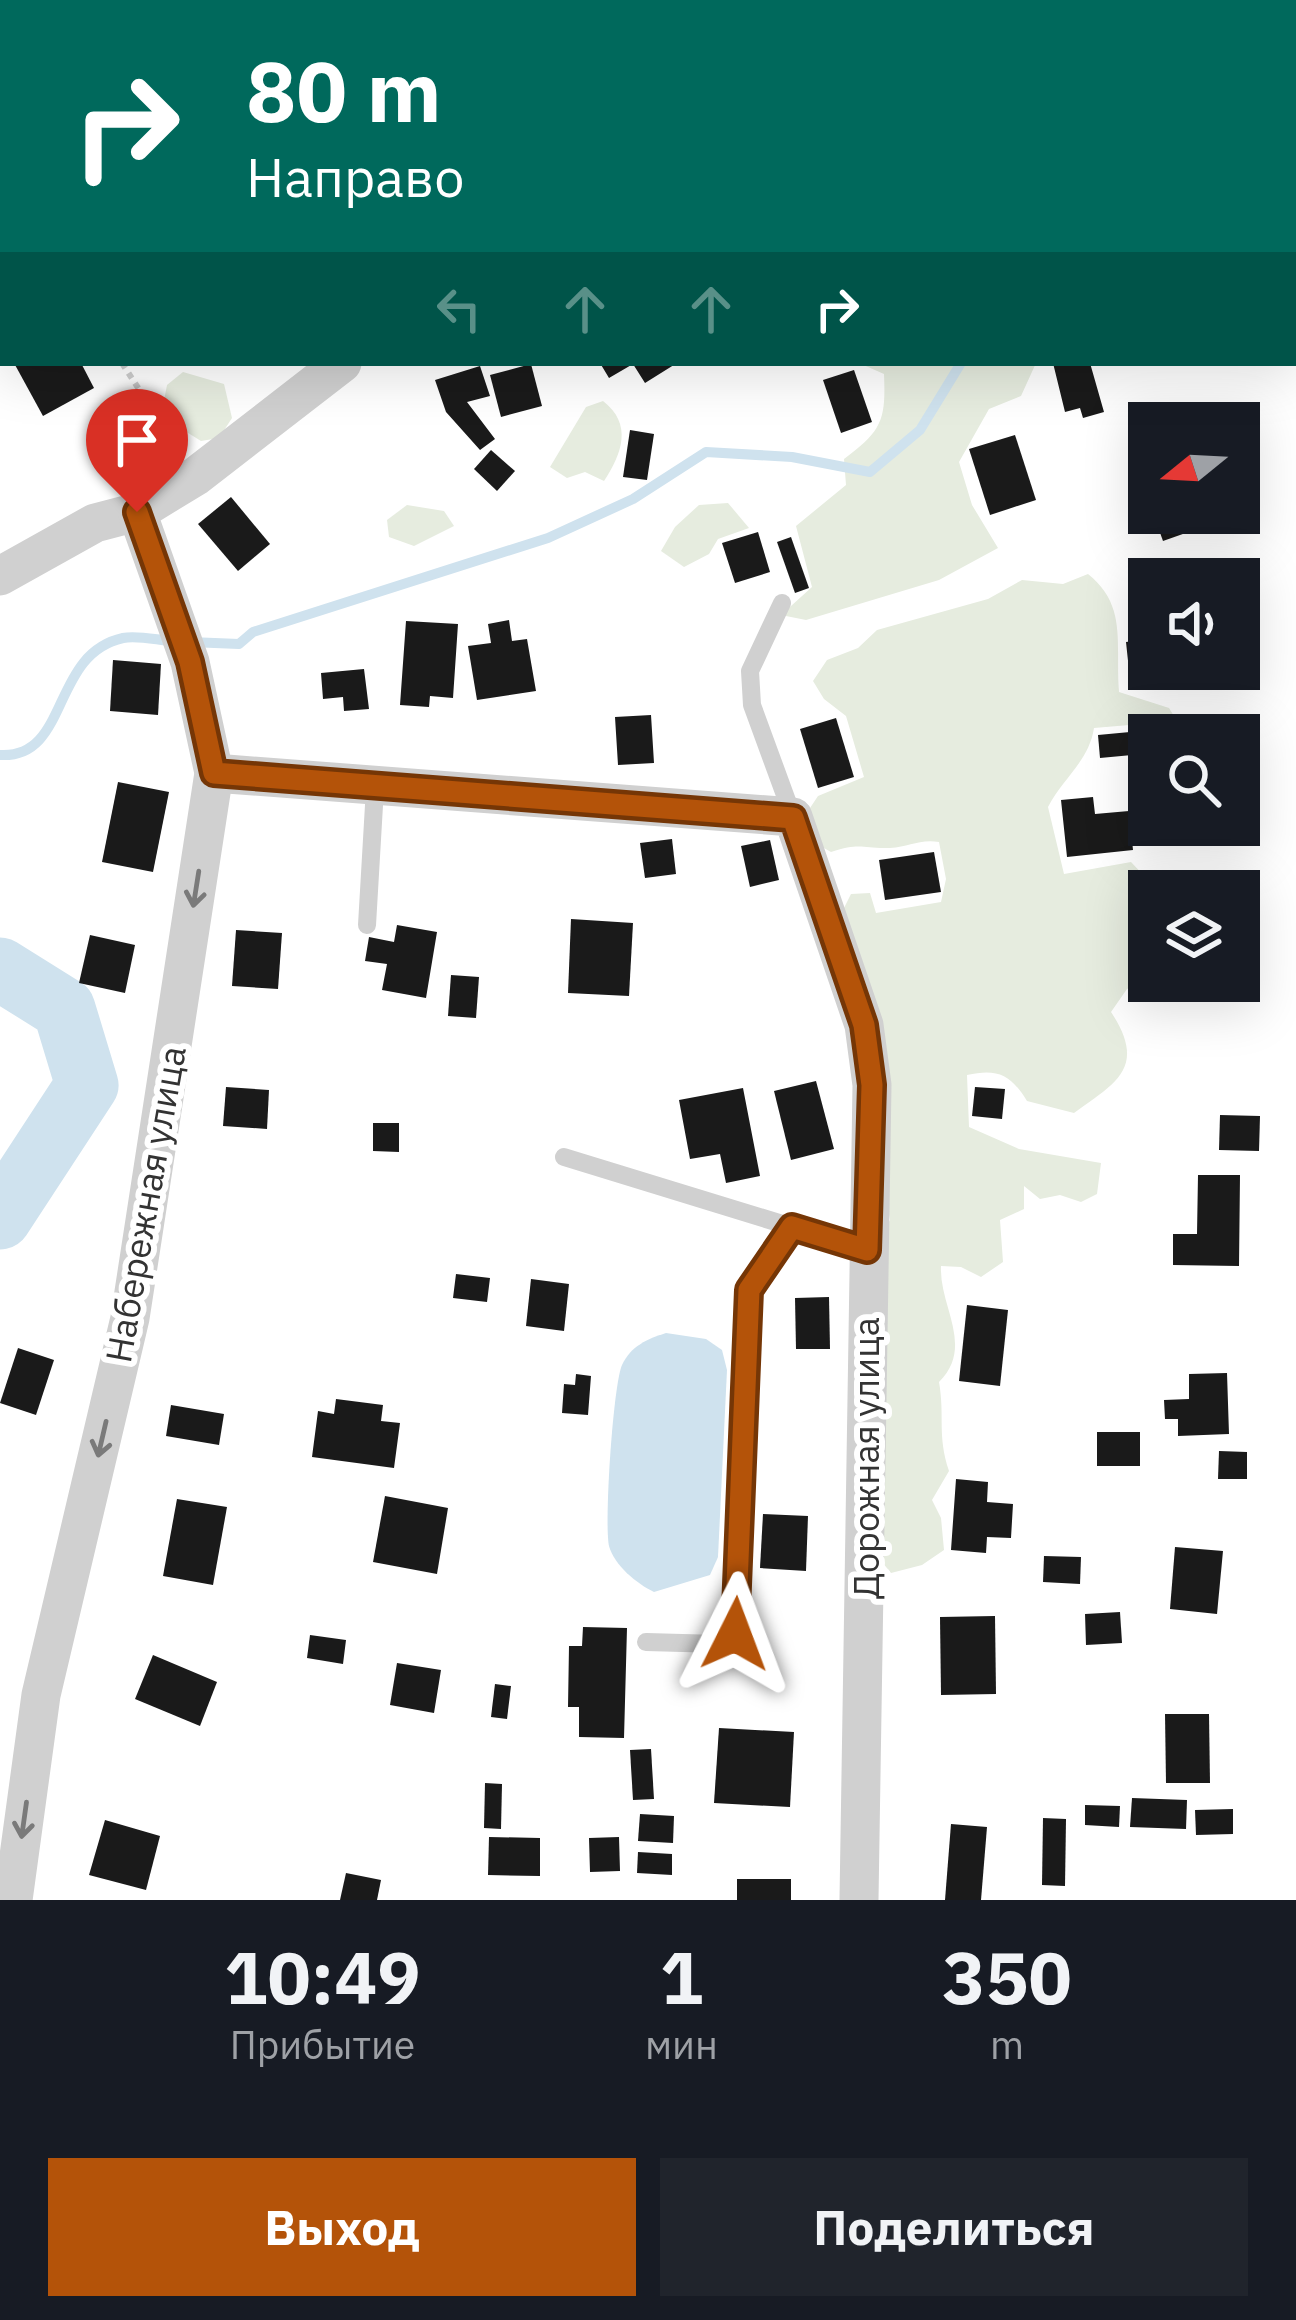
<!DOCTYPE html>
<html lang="ru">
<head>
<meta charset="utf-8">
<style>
	:root { --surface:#171b24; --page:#20242c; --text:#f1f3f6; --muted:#9ea1a6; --accent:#b45309 }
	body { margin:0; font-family:"IBM Plex Sans",sans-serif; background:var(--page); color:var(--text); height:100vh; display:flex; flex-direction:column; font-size:45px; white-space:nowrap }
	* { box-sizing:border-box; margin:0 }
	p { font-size:39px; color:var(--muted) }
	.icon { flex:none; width:66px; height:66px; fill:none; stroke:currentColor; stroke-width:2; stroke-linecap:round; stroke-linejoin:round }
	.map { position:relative; height:1900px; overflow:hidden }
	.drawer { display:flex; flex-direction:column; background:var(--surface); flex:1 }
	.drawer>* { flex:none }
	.banner { position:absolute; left:0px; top:0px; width:1296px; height:366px; box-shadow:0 12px 48px #0002; background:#00695c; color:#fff; overflow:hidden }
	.needle { width:78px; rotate:252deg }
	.buttons { position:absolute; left:1128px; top:402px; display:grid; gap:24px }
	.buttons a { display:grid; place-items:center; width:132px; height:132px; border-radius:0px; background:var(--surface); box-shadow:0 12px 48px #0002; font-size:60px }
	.pin { position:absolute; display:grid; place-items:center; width:102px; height:102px; color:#fff; margin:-123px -51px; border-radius:50% 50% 50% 0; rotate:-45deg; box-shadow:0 0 12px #0007 }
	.pin .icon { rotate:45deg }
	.me { position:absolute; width:132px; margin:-66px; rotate:3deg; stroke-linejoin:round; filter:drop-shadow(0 0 9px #0008) }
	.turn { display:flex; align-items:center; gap:42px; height:252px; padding:0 48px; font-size:54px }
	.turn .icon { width:156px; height:156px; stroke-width:2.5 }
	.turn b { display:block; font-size:84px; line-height:102px }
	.lanes { display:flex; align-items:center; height:114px; padding:0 48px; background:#0003; justify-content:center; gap:60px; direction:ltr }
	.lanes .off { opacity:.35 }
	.eta { display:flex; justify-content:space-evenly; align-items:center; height:204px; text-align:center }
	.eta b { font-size:72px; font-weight:700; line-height:84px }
	.cta { display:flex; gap:24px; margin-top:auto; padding:24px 48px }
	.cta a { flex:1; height:138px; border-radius:0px; background:var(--accent); color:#fff; font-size:48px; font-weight:700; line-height:138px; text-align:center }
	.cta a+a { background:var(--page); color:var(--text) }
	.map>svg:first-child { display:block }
	.green { fill:#e6ecdf }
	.water { fill:#cfe2ee }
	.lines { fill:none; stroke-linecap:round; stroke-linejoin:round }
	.stream { stroke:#cfe2ee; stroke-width:10 }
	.river { stroke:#cfe2ee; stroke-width:63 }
	.building { fill:#1a1a1a }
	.path { stroke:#cdcdcd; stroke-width:6; stroke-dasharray:6 6; stroke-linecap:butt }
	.lane { stroke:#d0d0d0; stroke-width:18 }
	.street { stroke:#d0d0d0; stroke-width:39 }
	.oneway { stroke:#7a7a7a }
	.route-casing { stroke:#753606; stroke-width:30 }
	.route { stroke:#b45309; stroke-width:21 }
	.labels { text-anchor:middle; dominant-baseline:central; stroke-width:12; stroke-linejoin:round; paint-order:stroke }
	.street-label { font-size:36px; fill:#333; stroke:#fff }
</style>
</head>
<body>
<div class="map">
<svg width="1296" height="1900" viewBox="0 0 1296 1900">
	<rect width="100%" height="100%" fill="#fff"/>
	<!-- green -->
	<g class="green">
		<path d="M859,363H1036L1021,396L989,409L959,462L972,505L998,548L939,580L806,620L781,615L812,587L796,526L846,485L844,459C882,431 886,420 884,374Z"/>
		<polygon points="183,372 224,384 232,418 219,438 201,441 161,416 167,385"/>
		<path d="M603,401C633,424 622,454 604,481L585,472L567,478L550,467L586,407Z"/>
		<polygon points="728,503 749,528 718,539 709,554 684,567 661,551 675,527 699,505"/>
		<polygon points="407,505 444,511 454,526 414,546 389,537 387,520"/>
		<path d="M1088,574C1128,606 1115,644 1119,692L1169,708L1177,721L1094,728C1089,761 1063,778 1048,807L1064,874L1131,862L1150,882L1129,911L1128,924L1147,976L1127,989L1111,1012C1148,1068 1115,1083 1074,1113L1027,1101C1011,1075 998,1068 967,1075L969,1127L1019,1149L1101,1163L1097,1194L1081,1202L1060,1195L1040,1199L1024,1186V1209L1000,1220L1003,1262L981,1277L961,1267L941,1266C939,1307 975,1346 939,1382C945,1417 937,1435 949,1471L932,1500L941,1518L944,1550L922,1565L891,1573L877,1556L879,1241L890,1220L837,922L851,894L870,893L876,913L941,902L946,879L939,842C919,839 909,847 890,848C862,849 862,842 831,852L815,843L804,817L818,796L864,777L846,716L824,699L813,681L827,660L858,648L877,630L988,599L1022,580L1063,584Z"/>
	</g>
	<!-- water -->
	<path class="water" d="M666,1333L706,1339L722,1350L727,1370L718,1557L710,1575L654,1592C637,1584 614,1565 609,1546C604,1523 613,1386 622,1365C631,1346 647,1339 666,1333Z"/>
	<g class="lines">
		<!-- stream -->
		<g class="stream">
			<polyline points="1293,95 1296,93"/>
			<polyline points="190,642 239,644 253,632 548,538 633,499 706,452 792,457 870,472 920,430 961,363"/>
			<path d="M0,755C70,759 50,654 123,638C137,635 157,640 171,641"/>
		</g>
		<!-- river -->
		<polyline class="river" points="0,969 64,1009 87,1085 0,1218"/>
	</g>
	<!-- building -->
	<g class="building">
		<polygon points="14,363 81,363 94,388 43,416"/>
		<polygon points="600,363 677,363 645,383 633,364 609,378"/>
		<polygon points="1053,363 1090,363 1104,412 1083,418 1080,408 1065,412"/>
		<polygon points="531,364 542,406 501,417 490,375"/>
		<polygon points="480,366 490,396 467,402 495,439 480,450 446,412 435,380"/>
		<polygon points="854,370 872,422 841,433 823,380"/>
		<polygon points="630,430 654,434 647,480 623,477"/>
		<polygon points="1015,435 1036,500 990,515 969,449"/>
		<polygon points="491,450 515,471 497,491 474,469"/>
		<polygon points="231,497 270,544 238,571 198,524"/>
		<polygon points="1153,513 1191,513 1197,529 1163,541"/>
		<polygon points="758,532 770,572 735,583 722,543"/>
		<polygon points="791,537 809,588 795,593 777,542"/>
		<polygon points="509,620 512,641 527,639 536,691 477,700 468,646 491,643 488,624"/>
		<polygon points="406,621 458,624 453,698 430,696 429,707 400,705"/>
		<polygon points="1149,639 1149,669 1193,669 1195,682 1131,689 1126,642"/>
		<polygon points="113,660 161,664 158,715 110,711"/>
		<polygon points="364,669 369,709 344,711 343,697 323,699 321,673"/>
		<polygon points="651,715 654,763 618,765 615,717"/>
		<polygon points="836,718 854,777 818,788 800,729"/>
		<polygon points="1130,732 1132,755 1100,758 1098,735"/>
		<polygon points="118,782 169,792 153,872 102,862"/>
		<polygon points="1093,797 1095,814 1129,811 1133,850 1067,857 1061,800"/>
		<polygon points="672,839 676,874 645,878 640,843"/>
		<polygon points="770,840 779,880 750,887 741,846"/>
		<polygon points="934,852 941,892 885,900 879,860"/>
		<polygon points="571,919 633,923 629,996 568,993"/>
		<polygon points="1239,920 1252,920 1252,953 1239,954"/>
		<polygon points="397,925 437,932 426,998 382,990 387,964 365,961 369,937 394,942"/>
		<polygon points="236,930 282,933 278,989 232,986"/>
		<polygon points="90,935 135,945 125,993 79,983"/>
		<polygon points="451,975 479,977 476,1018 448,1016"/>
		<polygon points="816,1081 834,1149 791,1160 774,1091"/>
		<polygon points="226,1087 269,1090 267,1129 223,1126"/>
		<polygon points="975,1087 1005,1089 1002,1119 972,1116"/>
		<polygon points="743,1088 760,1176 726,1183 720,1154 690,1159 679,1100"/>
		<polygon points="1220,1115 1260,1116 1259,1151 1219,1150"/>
		<polygon points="373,1123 399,1123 399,1152 373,1151"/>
		<polygon points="1198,1175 1240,1175 1239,1266 1173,1265 1173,1234 1197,1234"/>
		<polygon points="456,1274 490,1278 487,1302 453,1298"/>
		<polygon points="531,1279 569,1284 564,1331 526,1326"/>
		<polygon points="829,1297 830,1349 796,1349 795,1298"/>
		<polygon points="967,1305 1008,1310 1000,1386 959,1381"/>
		<polygon points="18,1348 54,1360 36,1415 0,1403"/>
		<polygon points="1227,1373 1229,1434 1178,1436 1178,1419 1165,1419 1164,1400 1189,1399 1189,1374"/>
		<polygon points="576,1374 591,1376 588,1415 562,1413 564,1384 575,1385"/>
		<polygon points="336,1399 383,1405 381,1421 400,1423 394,1468 312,1457 318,1411 334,1414"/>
		<polygon points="171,1405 224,1414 219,1445 166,1436"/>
		<rect x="1097" y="1432" width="43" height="34"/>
		<polygon points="1219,1451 1247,1452 1247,1479 1218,1479"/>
		<polygon points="956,1479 988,1482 987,1502 1013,1504 1011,1538 987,1537 986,1553 951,1550"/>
		<polygon points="385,1496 448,1508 437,1574 373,1562"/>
		<polygon points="177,1499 227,1507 213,1585 163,1576"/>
		<polygon points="763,1514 808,1516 806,1571 760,1568"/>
		<polygon points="1175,1547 1223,1551 1217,1614 1170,1609"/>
		<polygon points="1044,1556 1081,1557 1080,1584 1043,1582"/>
		<polygon points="1120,1612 1122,1643 1086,1645 1085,1614"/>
		<polygon points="995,1616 996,1694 941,1695 940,1617"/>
		<polygon points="583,1627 627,1628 624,1738 579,1737 579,1707 568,1707 569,1646 582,1646"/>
		<polygon points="310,1635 346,1640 343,1664 307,1658"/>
		<polygon points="153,1655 217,1682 200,1726 135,1699"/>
		<polygon points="397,1663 441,1670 434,1713 390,1705"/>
		<polygon points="495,1684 511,1686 507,1719 491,1717"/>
		<polygon points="1165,1714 1209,1714 1210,1783 1166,1783"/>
		<polygon points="719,1728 794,1732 790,1807 714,1803"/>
		<polygon points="651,1749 654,1799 633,1800 630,1750"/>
		<polygon points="485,1783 502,1784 501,1829 484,1828"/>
		<polygon points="1132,1798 1187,1800 1186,1829 1130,1827"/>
		<polygon points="1085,1805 1120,1806 1119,1827 1085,1825"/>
		<polygon points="1233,1809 1233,1834 1196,1835 1195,1810"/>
		<polygon points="640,1814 674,1816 673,1843 638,1841"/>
		<polygon points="1043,1818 1066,1819 1065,1886 1042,1885"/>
		<polygon points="105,1820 160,1836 146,1890 89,1875"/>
		<polygon points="951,1824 987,1827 981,1900 945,1900"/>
		<polygon points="489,1837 540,1838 540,1876 488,1875"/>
		<polygon points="619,1837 620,1871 590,1872 589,1838"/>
		<polygon points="638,1852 672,1854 672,1875 637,1873"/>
		<polygon points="346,1873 381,1880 377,1900 340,1900"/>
		<rect x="737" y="1879" width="54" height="21"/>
	</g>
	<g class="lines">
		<!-- path -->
		<g class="path">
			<polyline points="0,171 3,176"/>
			<polyline points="122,363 175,445"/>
		</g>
		<!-- lane -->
		<g class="lane">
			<polyline points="568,0 569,3"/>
			<polyline points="40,3 45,0"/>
			<polyline points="242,3 246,0"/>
			<polyline points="437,3 441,0"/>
			<polyline points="0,29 3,27"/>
			<polyline points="782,603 750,671 752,705 793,817"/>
			<polyline points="367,925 375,788"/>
			<polyline points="564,1157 867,1250"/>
			<polyline points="646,1642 719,1644 735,1634 747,1308 749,1290 792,1227"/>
		</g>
		<!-- street -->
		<g class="street">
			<polyline points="706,3 710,0"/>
			<polyline points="0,576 95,523 137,512 196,476 342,363"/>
			<polyline points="214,773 793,817 864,1025 872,1085 859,1900"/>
			<polyline points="13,1900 41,1695 130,1318 214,773 190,662 137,512"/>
		</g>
	</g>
	<!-- one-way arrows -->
	<defs><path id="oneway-shaft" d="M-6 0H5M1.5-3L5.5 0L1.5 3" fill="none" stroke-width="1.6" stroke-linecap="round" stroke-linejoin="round" transform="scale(3)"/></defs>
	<g class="oneway">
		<use href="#oneway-shaft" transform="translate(196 889) rotate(99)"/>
		<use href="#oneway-shaft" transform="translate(102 1439) rotate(103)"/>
		<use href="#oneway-shaft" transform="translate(24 1820) rotate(98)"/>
	</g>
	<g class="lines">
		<!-- route casing -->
		<g class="route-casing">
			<polyline id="route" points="137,512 190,662 214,773 793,818 864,1025 872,1085 867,1250 792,1227 749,1290 735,1634"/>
		</g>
		<!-- route -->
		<use href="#route" class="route"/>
	</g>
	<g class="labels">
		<!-- street labels -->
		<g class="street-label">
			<text transform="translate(145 1204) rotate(-80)">Набережная улица</text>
			<text transform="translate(865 1458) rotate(-90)">Дорожная улица</text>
		</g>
	</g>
</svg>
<div class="buttons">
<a><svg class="needle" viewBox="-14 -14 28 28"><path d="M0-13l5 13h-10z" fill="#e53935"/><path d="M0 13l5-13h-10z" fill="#9ea1a6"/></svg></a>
<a><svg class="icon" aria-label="sound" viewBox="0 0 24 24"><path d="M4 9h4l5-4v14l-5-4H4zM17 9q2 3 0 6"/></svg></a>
<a><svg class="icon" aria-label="search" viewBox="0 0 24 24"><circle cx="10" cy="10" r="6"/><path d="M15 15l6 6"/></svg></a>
<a><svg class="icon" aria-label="layers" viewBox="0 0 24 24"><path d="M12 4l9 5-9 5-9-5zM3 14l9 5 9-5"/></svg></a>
</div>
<div class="pin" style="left:137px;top:512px;background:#d93025"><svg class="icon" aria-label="arrive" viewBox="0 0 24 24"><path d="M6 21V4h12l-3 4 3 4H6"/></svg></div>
<svg class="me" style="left:735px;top:1634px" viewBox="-20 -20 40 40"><path d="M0-17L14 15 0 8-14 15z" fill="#b45309" stroke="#fff" stroke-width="4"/></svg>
<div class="banner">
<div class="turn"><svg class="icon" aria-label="right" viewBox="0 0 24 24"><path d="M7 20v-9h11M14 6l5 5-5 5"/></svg><div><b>80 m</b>Направо</div></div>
<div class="lanes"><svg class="icon off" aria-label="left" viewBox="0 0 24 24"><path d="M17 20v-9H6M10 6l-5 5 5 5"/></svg><svg class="icon off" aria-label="ahead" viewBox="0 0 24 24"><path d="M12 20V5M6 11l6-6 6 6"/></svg><svg class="icon off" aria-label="ahead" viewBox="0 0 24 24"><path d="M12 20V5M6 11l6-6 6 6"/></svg><svg class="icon" aria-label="right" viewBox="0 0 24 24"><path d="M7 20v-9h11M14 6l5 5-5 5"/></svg></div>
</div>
</div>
<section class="drawer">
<div class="eta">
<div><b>10:49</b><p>Прибытие</p></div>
<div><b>1</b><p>мин</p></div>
<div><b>350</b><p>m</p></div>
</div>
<div class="cta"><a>Выход</a><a>Поделиться</a></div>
</section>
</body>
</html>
